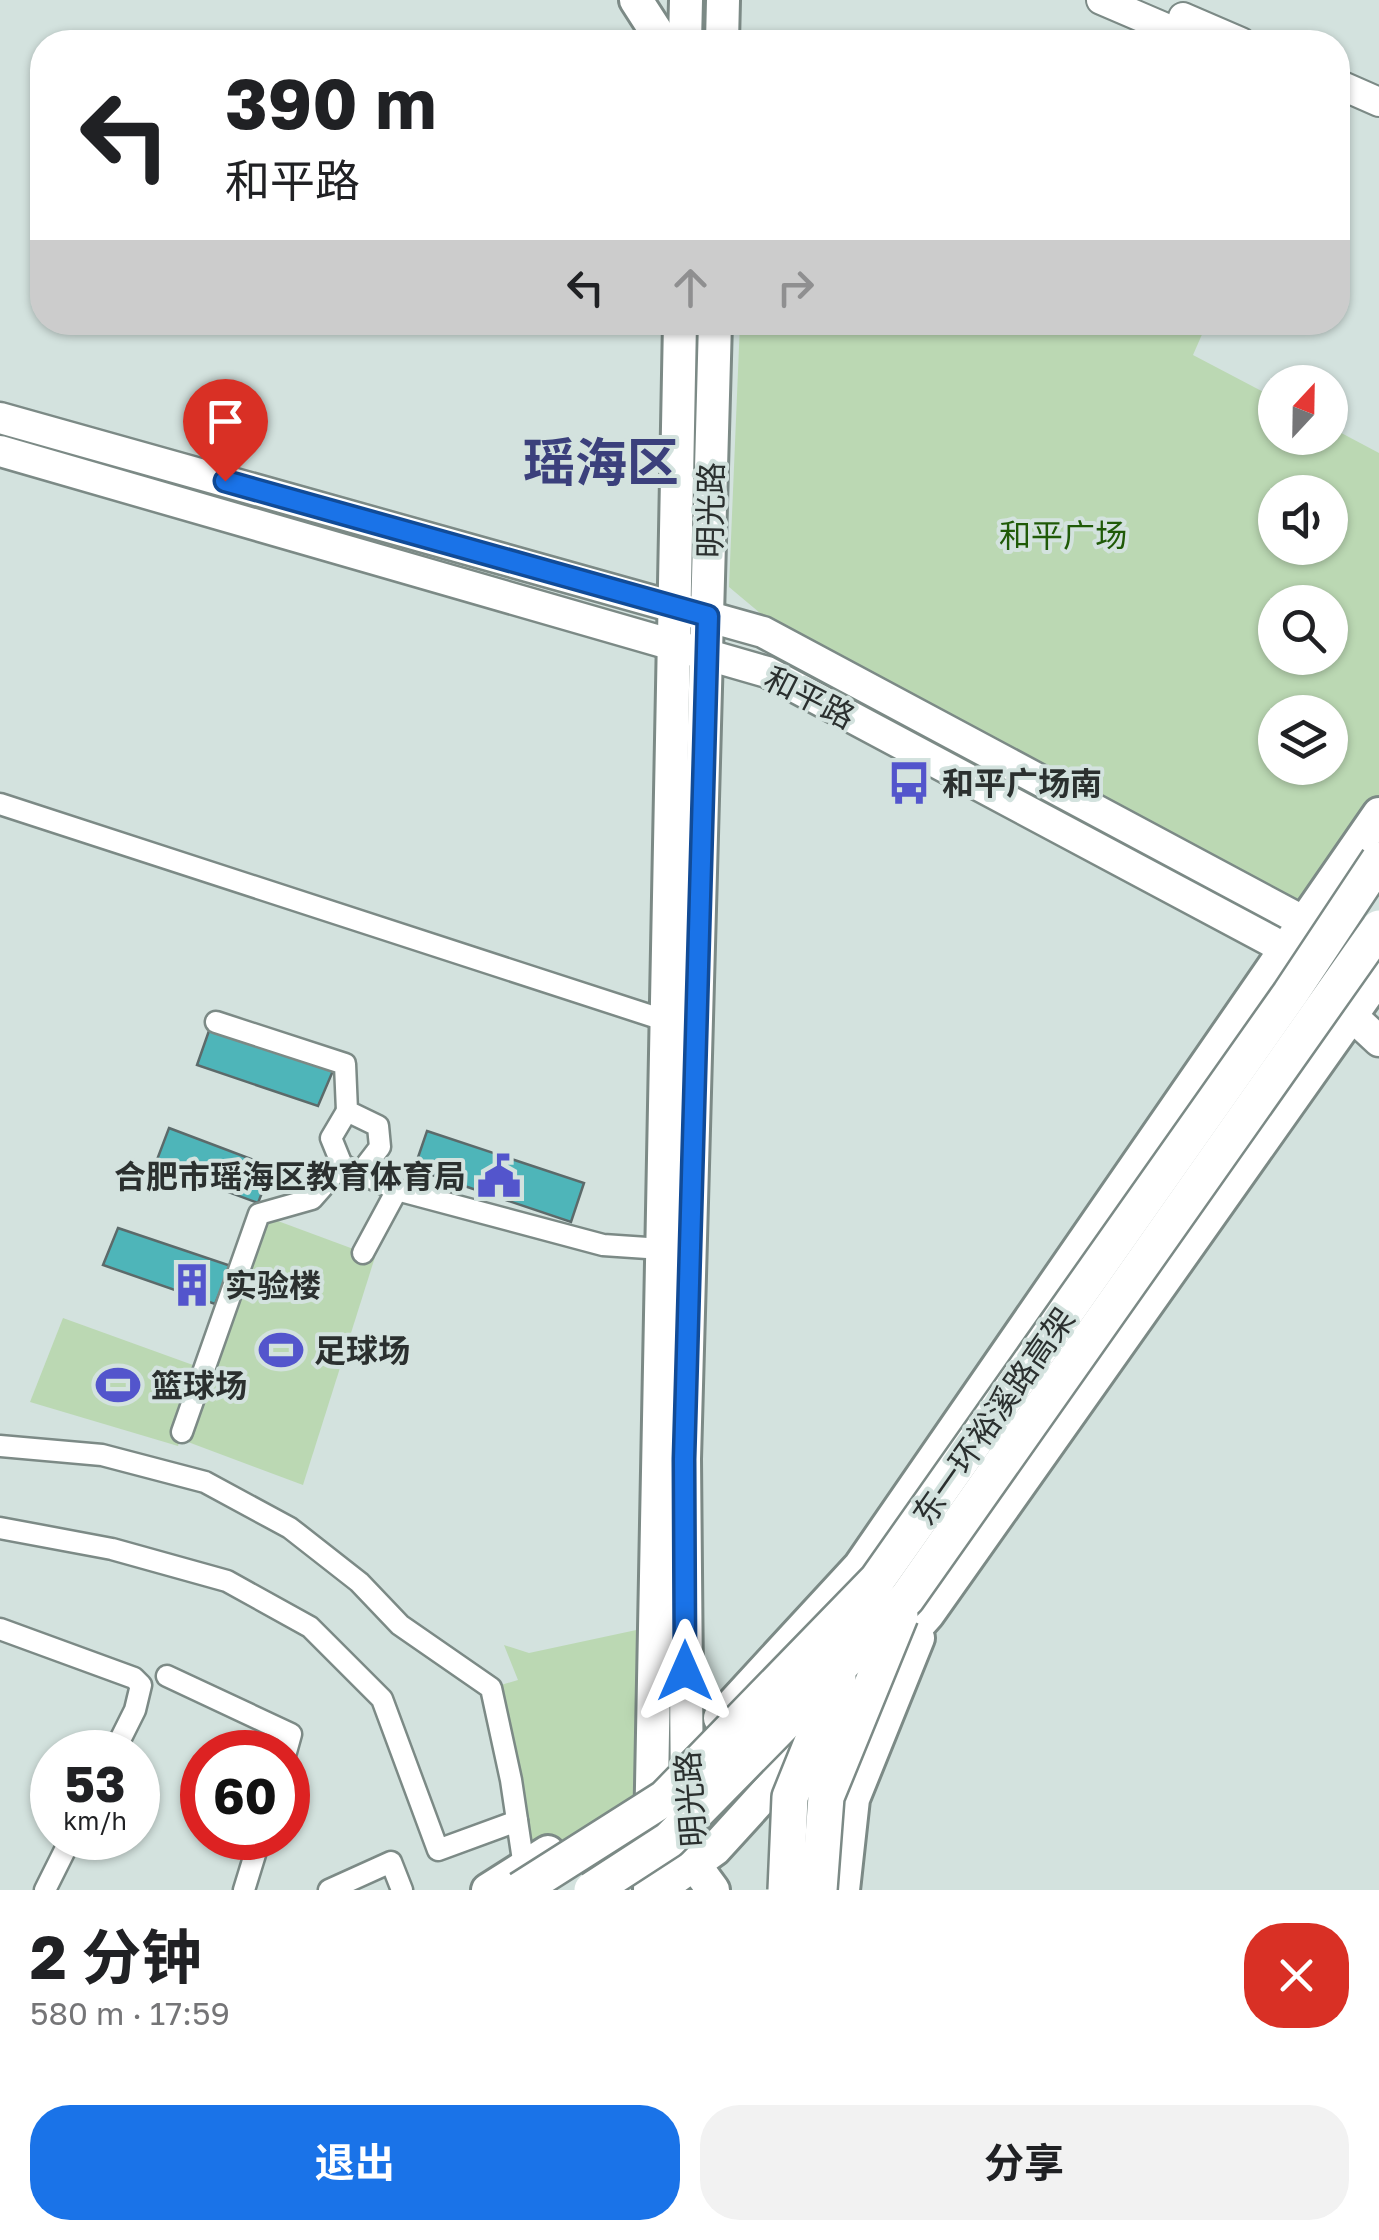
<!DOCTYPE html>
<html lang="zh">
<head>
<meta charset="utf-8">
<style>
	:root { --surface:#fff; --page:#f2f2f2; --text:#202124; --muted:#757577; --accent:#1a73e8 }
	body { margin:0; font-family:"Golos Text","Noto Sans SC",sans-serif; background:var(--page); color:var(--text); height:100vh; display:flex; flex-direction:column; font-size:38px; white-space:nowrap }
	* { box-sizing:border-box; margin:0 }
	p { font-size:32px; color:var(--muted) }
	.icon { flex:none; width:55px; height:55px; fill:none; stroke:currentColor; stroke-width:2; stroke-linecap:round; stroke-linejoin:round }
	.map { position:relative; height:1890px; overflow:hidden }
	.details { display:flex; flex-direction:column; background:var(--surface); flex:1 }
	.details>* { flex:none }
	.banner { position:absolute; left:30px; top:30px; width:1320px; height:305px; border-radius:40px; box-shadow:0 2px 8px #0004; background:#fff; color:var(--text); overflow:hidden }
	.needle { width:65px; rotate:22deg }
	.fabs { position:absolute; left:1258px; top:365px; display:grid; gap:20px }
	.fabs a { display:grid; place-items:center; width:90px; height:90px; border-radius:50%; background:var(--surface); box-shadow:0 2px 8px #0004; font-size:50px }
	.speed { position:absolute; left:30px; top:1730px; display:flex; gap:20px; font-size:50px; font-weight:700; text-align:center }
	.speed>* { display:grid; place-content:center; width:130px; height:130px; border-radius:50%; background:var(--surface); box-shadow:0 2px 8px #0004; line-height:1 }
	.speed small { font-size:25px; font-weight:400 }
	.speed .limit { border:15px solid #d22; background:#fff; color:#111 }
	.pin { position:absolute; display:grid; place-items:center; width:85px; height:85px; color:#fff; margin:-102px -42px; border-radius:50% 50% 50% 0; rotate:-45deg; box-shadow:0 0 10px #0007 }
	.pin .icon { rotate:45deg }
	.me { position:absolute; width:110px; margin:-55px; rotate:0deg; stroke-linejoin:round; filter:drop-shadow(0 0 8px #0008) }
	.turn { display:flex; align-items:center; gap:35px; height:210px; padding:0 30px; font-size:45px }
	.turn .icon { width:130px; height:130px; stroke-width:2.5 }
	.turn b { display:block; font-size:70px; line-height:85px }
	.lanes { display:flex; align-items:center; height:95px; padding:0 30px; background:#0003; justify-content:center; gap:50px; direction:ltr }
	.lanes .off { opacity:.35 }
	.round { display:grid; place-items:center; flex:none; width:105px; height:105px; border-radius:40px; background:var(--page) }
	.head { display:flex; align-items:center; justify-content:space-between; height:170px; padding:0 30px }
	h1 { font-size:60px; font-weight:700; line-height:75px }
	.primary-button { display:flex; gap:20px; margin-top:auto; padding:20px 30px }
	.primary-button a { flex:1; height:115px; border-radius:40px; background:var(--accent); color:#fff; font-size:40px; font-weight:700; line-height:115px; text-align:center }
	.primary-button a+a { background:var(--page); color:var(--text) }
	.map>svg:first-child { display:block }
	.green { fill:#bbd8b3; fill-rule:evenodd }
	.building { fill:#4eb5b9; stroke:#5c6a6a; stroke-width:2.5 }
	.lines { fill:none; stroke-linecap:round; stroke-linejoin:round }
	.minor-casing { stroke:#7c8a86; stroke-width:25 }
	.tertiary-casing { stroke:#7c8a86; stroke-width:32 }
	.secondary-casing { stroke:#7c8a86; stroke-width:35 }
	.primary-casing { stroke:#7c8a86; stroke-width:38 }
	.minor { stroke:#fff; stroke-width:20 }
	.tertiary { stroke:#fff; stroke-width:28 }
	.secondary { stroke:#fff; stroke-width:30 }
	.primary { stroke:#fff; stroke-width:32 }
	.trunk-bridge-casing { stroke:#7c8a86; stroke-width:40; stroke-linecap:butt }
	.trunk-bridge { stroke:#fff; stroke-width:35 }
	.route-casing { stroke:#114b97; stroke-width:25 }
	.route { stroke:#1a73e8; stroke-width:18 }
	.labels { text-anchor:middle; dominant-baseline:central; stroke-width:8; stroke-linejoin:round; paint-order:stroke }
	.street-label { font-size:32px; fill:#2b302f; stroke:#d3e2de }
	.park-label { font-size:32px; fill:#1f5a07; stroke:#d3e2de }
	.poi-label { font-size:32px; font-weight:bold; fill:#2b302f; stroke:#d3e2de; text-anchor:start }
	.town-label { font-size:52px; font-weight:bold; fill:#3b407c; stroke:#d3e2de }
</style>
</head>
<body>
<div class="map">
<svg width="1379" height="1890" viewBox="0 0 1379 1890">
	<rect width="100%" height="100%" fill="#d3e2de"/>
	<!-- green -->
	<g class="green">
		<path d="M740,323H1207L1193,355L1275,398V438H1330V427L1379,453V814L1304,922L1293,901L760,613L729,587ZM1275,492H1330V548H1275ZM1275,602H1330V658H1275ZM1275,712H1330V768H1275Z"/>
		<polygon points="259,1214 375,1257 303,1485 188,1442"/>
		<polygon points="63,1318 204,1369 178,1446 30,1402"/>
		<polygon points="655,1626 652,1786 524,1867 491,1688 518,1680 504,1645 529,1653"/>
	</g>
	<!-- building -->
	<g class="building">
		<polygon points="211,1025 335,1066 318,1106 197,1065"/>
		<polygon points="169,1128 272,1167 258,1203 155,1165"/>
		<polygon points="427,1131 584,1183 571,1222 414,1169"/>
		<polygon points="118,1228 231,1266 215,1304 103,1265"/>
	</g>
	<g class="lines">
		<!-- minor casing -->
		<g class="minor-casing">
			<g id="minor">
				<polyline points="0,804 667,1021"/>
				<polyline points="216,1022 345,1064 347,1111 378,1126 380,1147 360,1173"/>
				<polyline points="342,1165 331,1138 347,1111"/>
				<polyline points="363,1253 397,1190"/>
				<polyline points="182,1432 259,1214 312,1199 342,1165 397,1190 603,1245 662,1249"/>
				<polyline points="0,1446 102,1455 205,1482 290,1528 359,1582 400,1625 491,1688 511,1780 524,1867"/>
				<polyline points="0,1528 112,1549 227,1581 310,1627 382,1699 438,1850 517,1821"/>
				<polyline points="0,1629 134,1678 141,1685 135,1710 114,1752"/>
				<polyline points="167,1676 291,1734 286,1752"/>
				<polyline points="45,1890 71,1838"/>
				<polyline points="244,1890 260,1838"/>
				<polyline points="329,1890 391,1862 402,1890"/>
			</g>
		</g>
		<!-- tertiary casing -->
		<g class="tertiary-casing">
			<g id="tertiary">
				<polyline points="1101,0 1199,42"/>
				<polyline points="1183,17 1241,42"/>
				<polyline points="1338,84 1379,102"/>
			</g>
		</g>
		<!-- secondary casing -->
		<g class="secondary-casing">
			<g id="secondary">
				<polyline points="0,418 763,632 1327,934"/>
				<polyline points="0,451 767,672 1271,941 1302,970"/>
				<polyline points="1336,1001 1379,1041"/>
			</g>
		</g>
		<!-- primary casing -->
		<g class="primary-casing">
			<g id="primary">
				<polyline points="636,0 663,42"/>
				<polyline points="685,42 686,0"/>
				<polyline points="722,42 723,0"/>
				<polyline points="886,1661 928,1614 1379,976"/>
				<polyline points="720,1718 860,1566 1379,814"/>
				<polyline points="488,1890 548,1852"/>
				<polyline points="650,1890 680,322"/>
				<polyline points="658,1890 715,1849 806,1749"/>
				<polyline points="713,1890 694,1864 687,1795 684,1459 715,322"/>
				<polyline points="843,1890 853,1799 918,1638"/>
			</g>
		</g>
		<!-- minor -->
		<use href="#minor" class="minor"/>
		<!-- tertiary -->
		<use href="#tertiary" class="tertiary"/>
		<!-- secondary -->
		<use href="#secondary" class="secondary"/>
		<!-- primary -->
		<use href="#primary" class="primary"/>
		<!-- trunk-bridge casing -->
		<g class="trunk-bridge-casing">
			<g id="trunk-bridge">
				<polyline points="520,1890 665,1798 877,1580 1290,994 1379,860"/>
				<polyline points="592,1890 669,1840 907,1598 1379,928"/>
				<polyline points="786,1890 790,1797 838,1678"/>
				<polyline points="819,1890 826,1797 900,1616"/>
			</g>
		</g>
		<!-- trunk-bridge -->
		<use href="#trunk-bridge" class="trunk-bridge"/>
	</g>
	<g class="lines">
		<!-- route casing -->
		<g class="route-casing">
			<polyline id="route" points="225,481 708,616 684,1459 685,1671"/>
		</g>
		<!-- route -->
		<use href="#route" class="route"/>
	</g>
	<!-- icons -->
	<defs>
		<g id="bus-bare" transform="scale(3.45)"><path d="M-5-6H5V4H4V6H2V4H-2V6H-4V4H-5ZM-3.5-4V0h7V-4ZM-3.5 1.2v1.5H-2V1.2ZM2 1.2v1.5H3.5V1.2Z" fill="#5355cc" stroke="#d3e2de" stroke-width="2.5" paint-order="stroke"/></g>
		<g id="civic-bare" transform="scale(3.45)"><path d="M-.6-6.5H3V-4.5H.6V-3L4-1V1h2V6H-6V1h2V-1L-.6-3ZM-1.2 2.5V6h2.4V2.5Z" fill="#5355cc" stroke="#d3e2de" stroke-width="2.5" paint-order="stroke"/></g>
		<g id="building-bare" transform="scale(3.45)"><path d="M-4-6H4V6H1V3H-1V6H-4ZM-2.5-4.3h1.7v1.8h-1.7ZM.8-4.3h1.7v1.8H.8ZM-2.5-1h1.7V.8h-1.7ZM.8-1h1.7V.8H.8Z" fill="#5355cc" stroke="#d3e2de" stroke-width="2.5" paint-order="stroke"/></g>
		<g id="stadium-bare" transform="scale(3.45)"><path d="M0-5a6.5 5 0 1 0 0 10a6.5 5 0 1 0 0-10ZM-3.5-1.8h7v3.6h-7Z" fill="#5355cc" stroke="#d3e2de" stroke-width="2.5" paint-order="stroke"/></g>
	</defs>
	<g fill-rule="evenodd">
		<use href="#bus-bare" x="909" y="783"/>
		<use href="#civic-bare" x="499" y="1176"/>
		<use href="#building-bare" x="192" y="1285"/>
		<use href="#stadium-bare" x="281" y="1350"/>
		<use href="#stadium-bare" x="118" y="1385"/>
	</g>
	<g class="labels">
		<!-- street labels -->
		<g class="street-label">
			<text transform="translate(710 510) rotate(-89)">明光路</text>
			<text transform="translate(810 697) rotate(27)">和平路</text>
			<text transform="translate(993 1416) rotate(-55)">东一环裕溪路高架</text>
			<text transform="translate(690 1799) rotate(-94)">明光路</text>
		</g>
		<!-- park labels -->
		<g class="park-label">
			<text x="1063" y="535">和平广场</text>
		</g>
		<!-- poi labels -->
		<g class="poi-label">
			<text x="942" y="783">和平广场南</text>
			<text x="466" y="1176" text-anchor="end">合肥市瑶海区教育体育局</text>
			<text x="225" y="1285">实验楼</text>
			<text x="314" y="1350">足球场</text>
			<text x="151" y="1385">篮球场</text>
		</g>
		<!-- town labels -->
		<g class="town-label">
			<text x="601" y="461">瑶海区</text>
		</g>
	</g>
</svg>
<div class="fabs">
<a><svg class="needle" viewBox="-14 -14 28 28"><path d="M0-13l5 13h-10z" fill="#e53935"/><path d="M0 13l5-13h-10z" fill="#757577"/></svg></a>
<a><svg class="icon" aria-label="sound" viewBox="0 0 24 24"><path d="M4 9h4l5-4v14l-5-4H4zM17 9q2 3 0 6"/></svg></a>
<a><svg class="icon" aria-label="search" viewBox="0 0 24 24"><circle cx="10" cy="10" r="6"/><path d="M15 15l6 6"/></svg></a>
<a><svg class="icon" aria-label="layers" viewBox="0 0 24 24"><path d="M12 4l9 5-9 5-9-5zM3 14l9 5 9-5"/></svg></a>
</div>
<div class="speed"><div>53<small>km/h</small></div><div class="limit">60</div></div>
<div class="pin" style="left:225px;top:481px;background:#d93025"><svg class="icon" aria-label="arrive" viewBox="0 0 24 24"><path d="M6 21V4h12l-3 4 3 4H6"/></svg></div>
<svg class="me" style="left:685px;top:1671px" viewBox="-20 -20 40 40"><path d="M0-17L14 15 0 8-14 15z" fill="#1a73e8" stroke="#fff" stroke-width="4"/></svg>
<div class="banner">
<div class="turn"><svg class="icon" aria-label="left" viewBox="0 0 24 24"><path d="M17 20v-9H6M10 6l-5 5 5 5"/></svg><div><b>390 m</b>和平路</div></div>
<div class="lanes"><svg class="icon" aria-label="left" viewBox="0 0 24 24"><path d="M17 20v-9H6M10 6l-5 5 5 5"/></svg><svg class="icon off" aria-label="ahead" viewBox="0 0 24 24"><path d="M12 20V5M6 11l6-6 6 6"/></svg><svg class="icon off" aria-label="right" viewBox="0 0 24 24"><path d="M7 20v-9h11M14 6l5 5-5 5"/></svg></div>
</div>
</div>
<section class="details">
<div class="head"><div><h1>2 分钟</h1><p>580 m · 17:59</p></div><a class="round" style="background:#d93025;color:#fff"><svg class="icon" aria-label="close" viewBox="0 0 24 24"><path d="M6 6l12 12M18 6L6 18"/></svg></a></div>
<div class="primary-button"><a>退出</a><a>分享</a></div>
</section>
</body>
</html>
